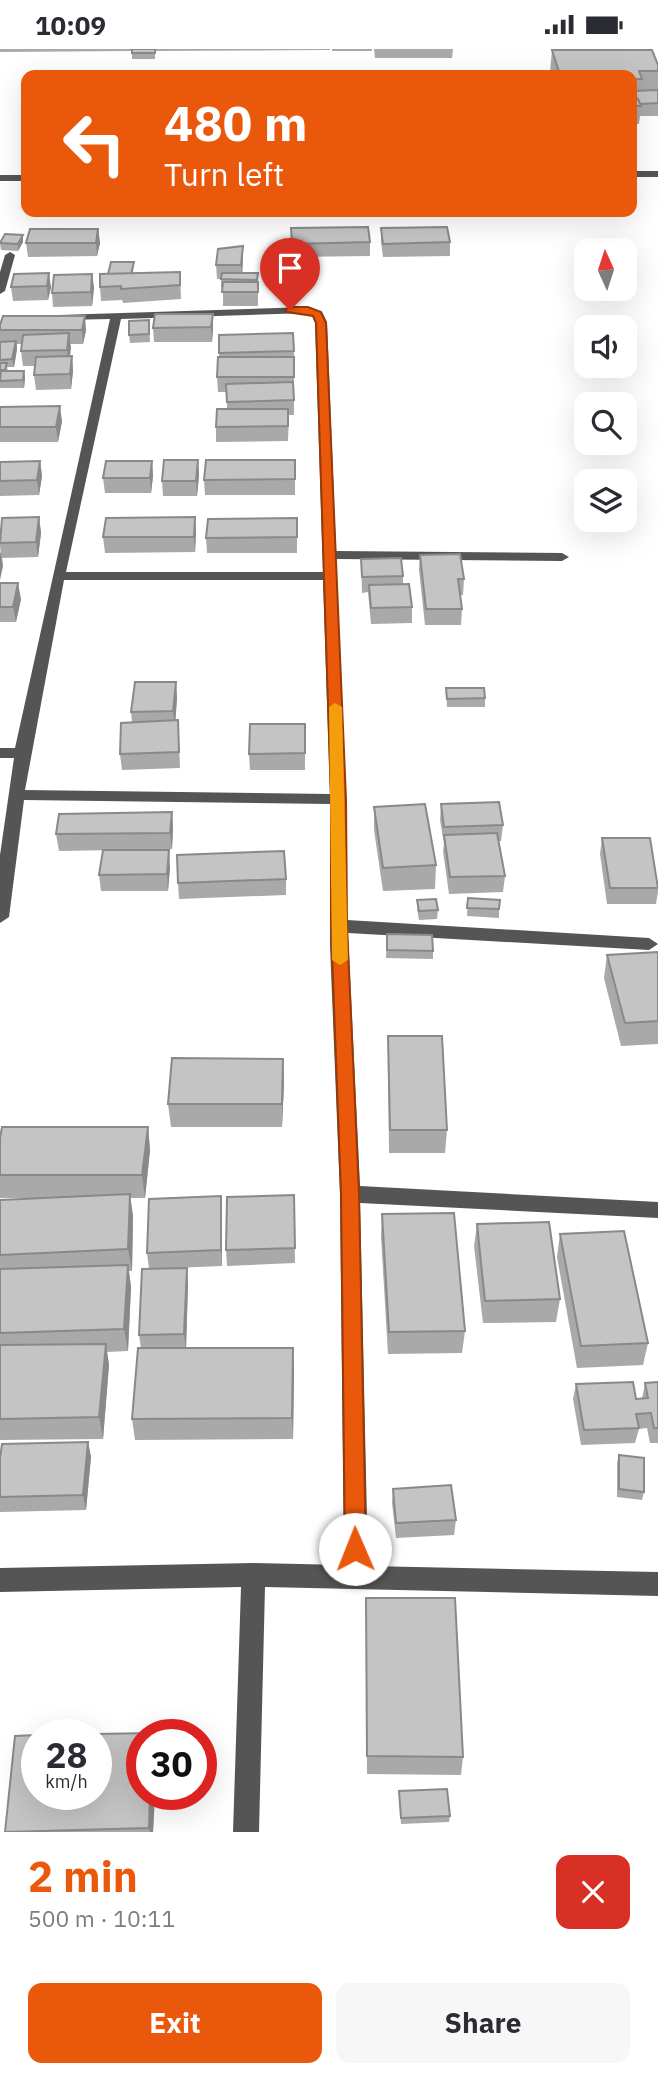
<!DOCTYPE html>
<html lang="en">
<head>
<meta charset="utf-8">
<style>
	:root { --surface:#fff; --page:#f7f7f7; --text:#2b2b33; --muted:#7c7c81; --accent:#ea580c }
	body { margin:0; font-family:"IBM Plex Sans",sans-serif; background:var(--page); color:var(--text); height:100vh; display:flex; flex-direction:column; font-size:26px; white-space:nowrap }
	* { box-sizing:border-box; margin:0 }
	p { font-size:23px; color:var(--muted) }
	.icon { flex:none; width:38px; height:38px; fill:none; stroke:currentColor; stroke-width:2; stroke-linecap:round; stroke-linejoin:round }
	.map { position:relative; height:1783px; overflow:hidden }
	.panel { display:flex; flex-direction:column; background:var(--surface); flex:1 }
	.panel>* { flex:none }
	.hud { position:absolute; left:21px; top:21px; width:616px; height:147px; border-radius:14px; box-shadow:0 7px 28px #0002; background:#ea580c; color:#fff; overflow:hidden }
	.needle { width:46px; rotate:357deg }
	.controls { position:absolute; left:574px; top:189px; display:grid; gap:14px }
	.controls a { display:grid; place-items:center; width:63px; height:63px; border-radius:14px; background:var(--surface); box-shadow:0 7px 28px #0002; font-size:35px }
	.speed { position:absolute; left:21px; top:1670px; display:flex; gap:14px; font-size:35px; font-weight:700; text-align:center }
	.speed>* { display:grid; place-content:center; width:91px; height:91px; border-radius:50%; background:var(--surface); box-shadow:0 7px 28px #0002; line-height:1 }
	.speed small { font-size:18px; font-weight:400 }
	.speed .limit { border:10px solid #d22; background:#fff; color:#111 }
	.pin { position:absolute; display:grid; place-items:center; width:60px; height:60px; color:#fff; margin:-72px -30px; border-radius:50% 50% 50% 0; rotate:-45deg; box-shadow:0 0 7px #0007 }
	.pin .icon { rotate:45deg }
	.me { position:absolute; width:77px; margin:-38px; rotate:359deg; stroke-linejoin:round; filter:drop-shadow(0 0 5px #0008) }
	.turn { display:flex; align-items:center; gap:24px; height:147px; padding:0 28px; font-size:32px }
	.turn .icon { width:91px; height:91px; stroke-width:2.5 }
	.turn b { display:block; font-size:49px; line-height:60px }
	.round { display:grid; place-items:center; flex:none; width:74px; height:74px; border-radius:14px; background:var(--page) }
	.summary { display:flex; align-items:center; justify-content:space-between; height:119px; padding:0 28px }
	h1 { font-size:42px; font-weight:800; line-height:52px; color:var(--accent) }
	.cta { display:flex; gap:14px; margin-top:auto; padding:14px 28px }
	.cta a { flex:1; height:80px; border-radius:14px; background:var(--accent); color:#fff; font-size:28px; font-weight:800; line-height:80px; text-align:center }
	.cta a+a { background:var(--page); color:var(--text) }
	.status { display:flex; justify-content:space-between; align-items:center; height:49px; padding:0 35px; background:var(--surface); direction:ltr }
	.status svg { height:19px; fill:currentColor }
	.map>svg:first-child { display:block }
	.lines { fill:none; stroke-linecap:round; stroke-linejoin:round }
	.minor { fill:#555; fill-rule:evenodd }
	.wall { fill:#a9a9a9 }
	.shaded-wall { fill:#898989 }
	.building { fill:#c4c4c4; stroke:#898989; stroke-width:2 }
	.route { fill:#ea580c; stroke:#983908; stroke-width:2 }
	.slow { fill:#f59e0b }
</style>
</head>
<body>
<div class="status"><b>10:09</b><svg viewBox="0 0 49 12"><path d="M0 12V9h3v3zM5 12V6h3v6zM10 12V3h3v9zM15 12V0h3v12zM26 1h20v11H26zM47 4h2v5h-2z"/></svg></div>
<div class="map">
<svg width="658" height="1783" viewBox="0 0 658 1783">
	<rect width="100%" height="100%" fill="#fff"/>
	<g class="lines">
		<!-- minor -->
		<g class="minor">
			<rect x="632" y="122" width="26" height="6"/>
			<rect x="0" y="126" width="26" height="6"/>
			<polygon points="10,203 15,206 5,242 0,245 0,223 5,206"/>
			<path d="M308,258L322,263L327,273L336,502L562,504L569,508L562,512L336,510L346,750L347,871L649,889L658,895L649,901L348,884L360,1137L658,1153V1169L360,1154L368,1517L658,1523V1547L265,1538L259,1783H233L241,1538L0,1543V1519L253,1514L344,1516L340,1145L330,896V755L24,751L9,868L0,874V806L14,709H0V699H15L110,270L63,271L59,270V266ZM307,264L313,267L315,273L323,523H66L121,270ZM64,531H323L330,745L25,741Z"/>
		</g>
	</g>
	<!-- wall -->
	<g class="wall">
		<polygon points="0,0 330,0 330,1 155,2 155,10 132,10 132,2 0,3"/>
		<rect x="332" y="0" width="40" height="2"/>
		<polygon points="374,0 453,0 452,9 375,9"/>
		<polygon points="552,1 658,16 658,67 640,67 639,75 635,75 634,95 632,95 632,26 551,26 550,23"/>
		<polygon points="291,179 370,193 370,207 292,208"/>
		<polygon points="381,179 450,193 450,207 383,208 381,193"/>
		<polygon points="98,180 100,194 97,207 28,208 26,194"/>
		<polygon points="23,193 18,202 1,201 0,194"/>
		<polygon points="243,197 242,224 258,224 258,257 223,257 223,238 221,238 221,230 217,230 216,216"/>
		<polygon points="134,213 133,224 180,223 181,250 123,254 122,251 101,252 100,238 109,225"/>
		<polygon points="14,225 51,238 48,251 13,252 11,238"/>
		<polygon points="92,225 94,239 92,257 53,258 52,244"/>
		<polygon points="155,265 213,279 212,293 154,293 153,279"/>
		<polygon points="149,271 150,293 130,294 129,286"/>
		<polygon points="0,276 86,281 83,295 70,295 70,307 72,307 73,322 71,340 36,341 34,326 35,317 23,317 21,302 22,295 17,295 17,300 14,318 7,318 8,322 24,322 25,329 24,339 0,339"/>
		<polygon points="219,286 294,302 294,366 289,366 288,392 216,393 216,378 227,360 227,343 218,343 217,328 219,308"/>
		<polygon points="0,358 62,372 58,393 0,393"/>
		<polygon points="198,411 199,426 197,447 163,447 162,432"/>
		<polygon points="295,411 295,446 205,446 204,431"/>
		<polygon points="40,412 42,427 39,446 0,447 0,413"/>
		<polygon points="152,412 153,427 151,444 105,444 103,429"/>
		<polygon points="39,468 41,484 38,508 2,509 3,517 0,498 0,489"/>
		<polygon points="195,468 196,484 195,503 105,504 103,488"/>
		<polygon points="297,469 297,504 207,504 206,489"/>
		<polygon points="420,506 464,530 463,546 460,546 462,560 461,576 425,576 419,521"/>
		<polygon points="361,510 403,527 403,536 412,558 412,574 371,575 368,543 362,544"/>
		<polygon points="0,535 21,550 16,573 0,573"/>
		<polygon points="176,633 177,649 175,672 178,671 180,719 122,721 120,705 132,673 131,663"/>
		<polygon points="446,639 485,649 485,658 447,658"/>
		<polygon points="305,675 305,721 250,721 249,705"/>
		<polygon points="441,755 503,776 501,792 498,792 505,827 503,843 449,845 443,802 444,795 440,771"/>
		<polygon points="374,758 436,816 435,840 383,842 374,781"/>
		<polygon points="172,763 173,779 172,800 59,802 56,785"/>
		<polygon points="602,789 658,834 658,843 656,855 607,855 600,805"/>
		<polygon points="170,818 168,842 101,842 99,826"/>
		<polygon points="286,830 286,846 179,850 178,834"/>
		<polygon points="468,849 499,860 499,869 467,867"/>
		<polygon points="417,851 438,861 437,870 419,871 417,860"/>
		<polygon points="387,885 433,902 433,910 386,909"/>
		<polygon points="658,903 658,995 621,997 604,929 607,906"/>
		<polygon points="388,987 447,1081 445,1104 389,1104 388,1010"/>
		<polygon points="283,1010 284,1033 282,1078 171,1078 168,1055"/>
		<polygon points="148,1078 150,1101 145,1149 130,1149 133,1167 132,1222 129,1222 131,1238 128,1302 107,1303 109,1316 103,1390 0,1391 0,1151 41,1149 0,1149 0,1089"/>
		<polygon points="294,1146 295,1214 227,1217 226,1201"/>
		<polygon points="221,1147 222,1163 222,1217 149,1220 147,1204"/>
		<polygon points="382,1165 465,1282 462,1304 388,1305 381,1188"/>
		<polygon points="477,1175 560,1250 556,1273 483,1274 474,1197"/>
		<polygon points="560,1185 648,1294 643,1316 577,1319 557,1208"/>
		<polygon points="187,1219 188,1235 186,1299 294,1321 293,1390 135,1391 132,1370 141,1299 139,1286"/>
		<polygon points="658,1333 658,1394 650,1394 647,1379 639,1380 635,1394 581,1396 573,1350 576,1335 636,1350 642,1350 645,1334"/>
		<polygon points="88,1393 91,1408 86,1461 0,1463 0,1409"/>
		<polygon points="619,1406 644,1443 642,1451 617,1448 617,1414"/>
		<polygon points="393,1440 456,1471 454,1486 396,1489 392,1454"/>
		<polygon points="366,1549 463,1708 461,1726 367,1725"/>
		<polygon points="399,1742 450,1767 449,1773 401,1775"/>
		<polygon points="155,1745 153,1783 5,1783"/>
	</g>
	<!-- shaded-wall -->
	<g class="shaded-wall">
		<polygon points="98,180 100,194 97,207 96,194"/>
		<polygon points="23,186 23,193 18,202 18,195"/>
		<polygon points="243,197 243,211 242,230 241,216"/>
		<polygon points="49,224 51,238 48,251 47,237"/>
		<polygon points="92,225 94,239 92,257 91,243"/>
		<polygon points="213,265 213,279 212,293 211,278"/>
		<polygon points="85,267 86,281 83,295 82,281"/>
		<polygon points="69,284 71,299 69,316 67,301"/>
		<polygon points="16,292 17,300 14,318 12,310"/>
		<polygon points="72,307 73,322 71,340 70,325"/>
		<polygon points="24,322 25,329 24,339 23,331"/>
		<polygon points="60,357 62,372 58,393 56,378"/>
		<polygon points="198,411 199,426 197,447 196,432"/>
		<polygon points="40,412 42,427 39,446 37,431"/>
		<polygon points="152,412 153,427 151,444 150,429"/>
		<polygon points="39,468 41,484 38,508 36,493"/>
		<polygon points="195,468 196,484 195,503 194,488"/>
		<polygon points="1,502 3,517 0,531 0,505"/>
		<polygon points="18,534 21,550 16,573 13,558"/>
		<polygon points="176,633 177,649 175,678 173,662"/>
		<polygon points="172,763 173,779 172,800 170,784"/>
		<polygon points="169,801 170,818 168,842 167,825"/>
		<polygon points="283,1010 284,1033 282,1078 282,1055"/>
		<polygon points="148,1078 150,1101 145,1149 142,1126"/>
		<polygon points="130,1145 133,1167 132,1222 128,1200"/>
		<polygon points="221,1147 222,1163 222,1217 221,1201"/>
		<polygon points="128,1216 131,1238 128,1302 124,1280"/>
		<polygon points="187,1219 188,1235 186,1301 184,1285"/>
		<polygon points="106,1295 109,1316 103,1390 99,1368"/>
		<polygon points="293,1299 294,1321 293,1390 292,1369"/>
		<polygon points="88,1393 91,1408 86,1461 83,1446"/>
		<polygon points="150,1745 155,1745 153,1783 150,1783 149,1779"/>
	</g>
	<!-- building -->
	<g class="building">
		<rect x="132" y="0" width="23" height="4"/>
		<polygon points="552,1 652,1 658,16 658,22 639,22 642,30 632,30 632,26 560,26"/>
		<polygon points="658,41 658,54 640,55 633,42"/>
		<polygon points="638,50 641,57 632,57 632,51"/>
		<polygon points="632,66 636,76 632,77"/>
		<polygon points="368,178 370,193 292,195 291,179"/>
		<polygon points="447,178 450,193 383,195 381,179"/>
		<polygon points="30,180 98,180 96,194 26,194"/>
		<polygon points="5,185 23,186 18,195 0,194"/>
		<polygon points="243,197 241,216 216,216 218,200"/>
		<polygon points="111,213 134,213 131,225 108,225"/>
		<polygon points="180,223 180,236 121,240 121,237 100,238 100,225"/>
		<polygon points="49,224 47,237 11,238 14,225"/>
		<polygon points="222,224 258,224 257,231 221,230"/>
		<polygon points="92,225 91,243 52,244 54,226"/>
		<polygon points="223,233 258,233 258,243 222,243"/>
		<polygon points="155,265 213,265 211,278 153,279"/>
		<polygon points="3,267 85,267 82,281 0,281 0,276"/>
		<polygon points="149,271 149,285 129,286 129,272"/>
		<polygon points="69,284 67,301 21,302 23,286"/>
		<polygon points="293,284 294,302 219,304 219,286"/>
		<polygon points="16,292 12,310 0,311 0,293"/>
		<polygon points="72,307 70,325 34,326 36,308"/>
		<polygon points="218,308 294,308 294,328 217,328"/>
		<polygon points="0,314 7,314 5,321 0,321"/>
		<polygon points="1,322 24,322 23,331 0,332"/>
		<polygon points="293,333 294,351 227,353 226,335"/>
		<polygon points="60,357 56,378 0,378 0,358"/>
		<polygon points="217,360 288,360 288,377 216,378"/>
		<polygon points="164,411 198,411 196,432 162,432"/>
		<polygon points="206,411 295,411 295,430 204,431"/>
		<polygon points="40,412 37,431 0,432 0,413"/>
		<polygon points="106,412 152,412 150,429 103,429"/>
		<polygon points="39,468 36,493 0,494 2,469"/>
		<polygon points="195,468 194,488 103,488 106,469"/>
		<polygon points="297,469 297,488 206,489 208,470"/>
		<polygon points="460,505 464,530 458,530 462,560 426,560 420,506"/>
		<polygon points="401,509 403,527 362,528 361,510"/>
		<polygon points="0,534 18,534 13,558 0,558"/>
		<polygon points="409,535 412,558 371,559 369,536"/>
		<polygon points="135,633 176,633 173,662 131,663"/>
		<polygon points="446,639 484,639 485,649 447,650"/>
		<polygon points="178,671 179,703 120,705 121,674"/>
		<polygon points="250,675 305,675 305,704 249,705"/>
		<polygon points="499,753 503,776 444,778 441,755"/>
		<polygon points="425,755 436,816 383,819 374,758"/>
		<polygon points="172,763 170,784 56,785 59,765"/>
		<polygon points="497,784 505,827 450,828 444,786"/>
		<polygon points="602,789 650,789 658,839 610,839"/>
		<polygon points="103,801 169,801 167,825 99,826"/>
		<polygon points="284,802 286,830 178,834 177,806"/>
		<polygon points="468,849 500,851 499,860 467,859"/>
		<polygon points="436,850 438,861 419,862 417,851"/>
		<polygon points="387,885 432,886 433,902 387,901"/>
		<polygon points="658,903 658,972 625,974 607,906"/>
		<polygon points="388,987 442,987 447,1081 390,1081"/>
		<polygon points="172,1009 283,1010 282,1055 168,1055"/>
		<polygon points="2,1078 148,1078 142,1126 0,1126 0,1089"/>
		<polygon points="130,1145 128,1200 0,1206 0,1151"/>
		<polygon points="294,1146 295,1199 226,1201 227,1148"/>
		<polygon points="221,1147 221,1201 147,1204 149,1150"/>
		<polygon points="454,1164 465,1282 389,1283 382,1165"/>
		<polygon points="549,1173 560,1250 485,1252 477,1175"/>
		<polygon points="624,1182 648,1294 581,1297 560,1185"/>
		<polygon points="128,1216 124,1280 0,1284 0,1220"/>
		<polygon points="187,1219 184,1285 139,1286 142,1220"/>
		<polygon points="106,1295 99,1368 0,1370 0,1296"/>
		<polygon points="138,1299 293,1299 292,1369 132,1370"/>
		<polygon points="633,1333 636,1350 648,1349 645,1334 658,1333 658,1379 654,1379 651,1364 636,1365 639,1379 584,1381 576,1335"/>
		<polygon points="88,1393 83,1446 0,1448 0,1409 2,1395"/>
		<polygon points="619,1406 644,1409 644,1443 619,1440"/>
		<polygon points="451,1436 456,1471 396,1474 393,1440"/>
		<polygon points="366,1549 455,1549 463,1708 367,1707"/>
		<polygon points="153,1684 153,1685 142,1685 142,1745 150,1745 149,1779 5,1783 15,1687 37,1686 37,1745 96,1745 96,1685"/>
		<polygon points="447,1740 450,1767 401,1769 399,1742"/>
	</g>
	<!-- route -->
	<polygon class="route" points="290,258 308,258 321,263 326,274 346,750 347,877 359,1144 366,1500 363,1507 355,1510 348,1507 345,1500 341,1144 331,877 331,750 316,274 313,267 287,263 285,261"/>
	<!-- slow -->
	<polygon class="slow" points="335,654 342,658 348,911 340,916 332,911 329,658"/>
</svg>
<div class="controls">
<a><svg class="needle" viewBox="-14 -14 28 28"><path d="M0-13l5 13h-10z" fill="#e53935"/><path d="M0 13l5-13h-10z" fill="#7c7c81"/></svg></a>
<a><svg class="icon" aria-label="sound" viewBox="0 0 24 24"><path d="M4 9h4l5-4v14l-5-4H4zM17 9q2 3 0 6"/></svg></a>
<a><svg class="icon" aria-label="search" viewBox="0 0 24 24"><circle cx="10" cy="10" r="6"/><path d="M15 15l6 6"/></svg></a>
<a><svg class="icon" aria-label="layers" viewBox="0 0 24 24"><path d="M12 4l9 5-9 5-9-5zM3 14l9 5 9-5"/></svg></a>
</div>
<div class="speed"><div>28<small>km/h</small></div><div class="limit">30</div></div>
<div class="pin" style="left:290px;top:261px;background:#d93025"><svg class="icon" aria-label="arrive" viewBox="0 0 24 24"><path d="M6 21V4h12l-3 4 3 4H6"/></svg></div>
<svg class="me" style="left:355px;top:1500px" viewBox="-20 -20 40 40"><circle r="19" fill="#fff"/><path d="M0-13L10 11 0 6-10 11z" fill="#ea580c"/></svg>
<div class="hud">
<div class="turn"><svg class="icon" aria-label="left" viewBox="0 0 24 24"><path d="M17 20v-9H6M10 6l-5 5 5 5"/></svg><div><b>480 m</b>Turn left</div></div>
</div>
</div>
<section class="panel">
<div class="summary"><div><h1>2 min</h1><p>500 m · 10:11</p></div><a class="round" style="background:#d93025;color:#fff"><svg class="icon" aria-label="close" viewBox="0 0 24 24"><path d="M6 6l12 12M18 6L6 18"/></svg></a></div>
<div class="cta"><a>Exit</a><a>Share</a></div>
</section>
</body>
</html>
